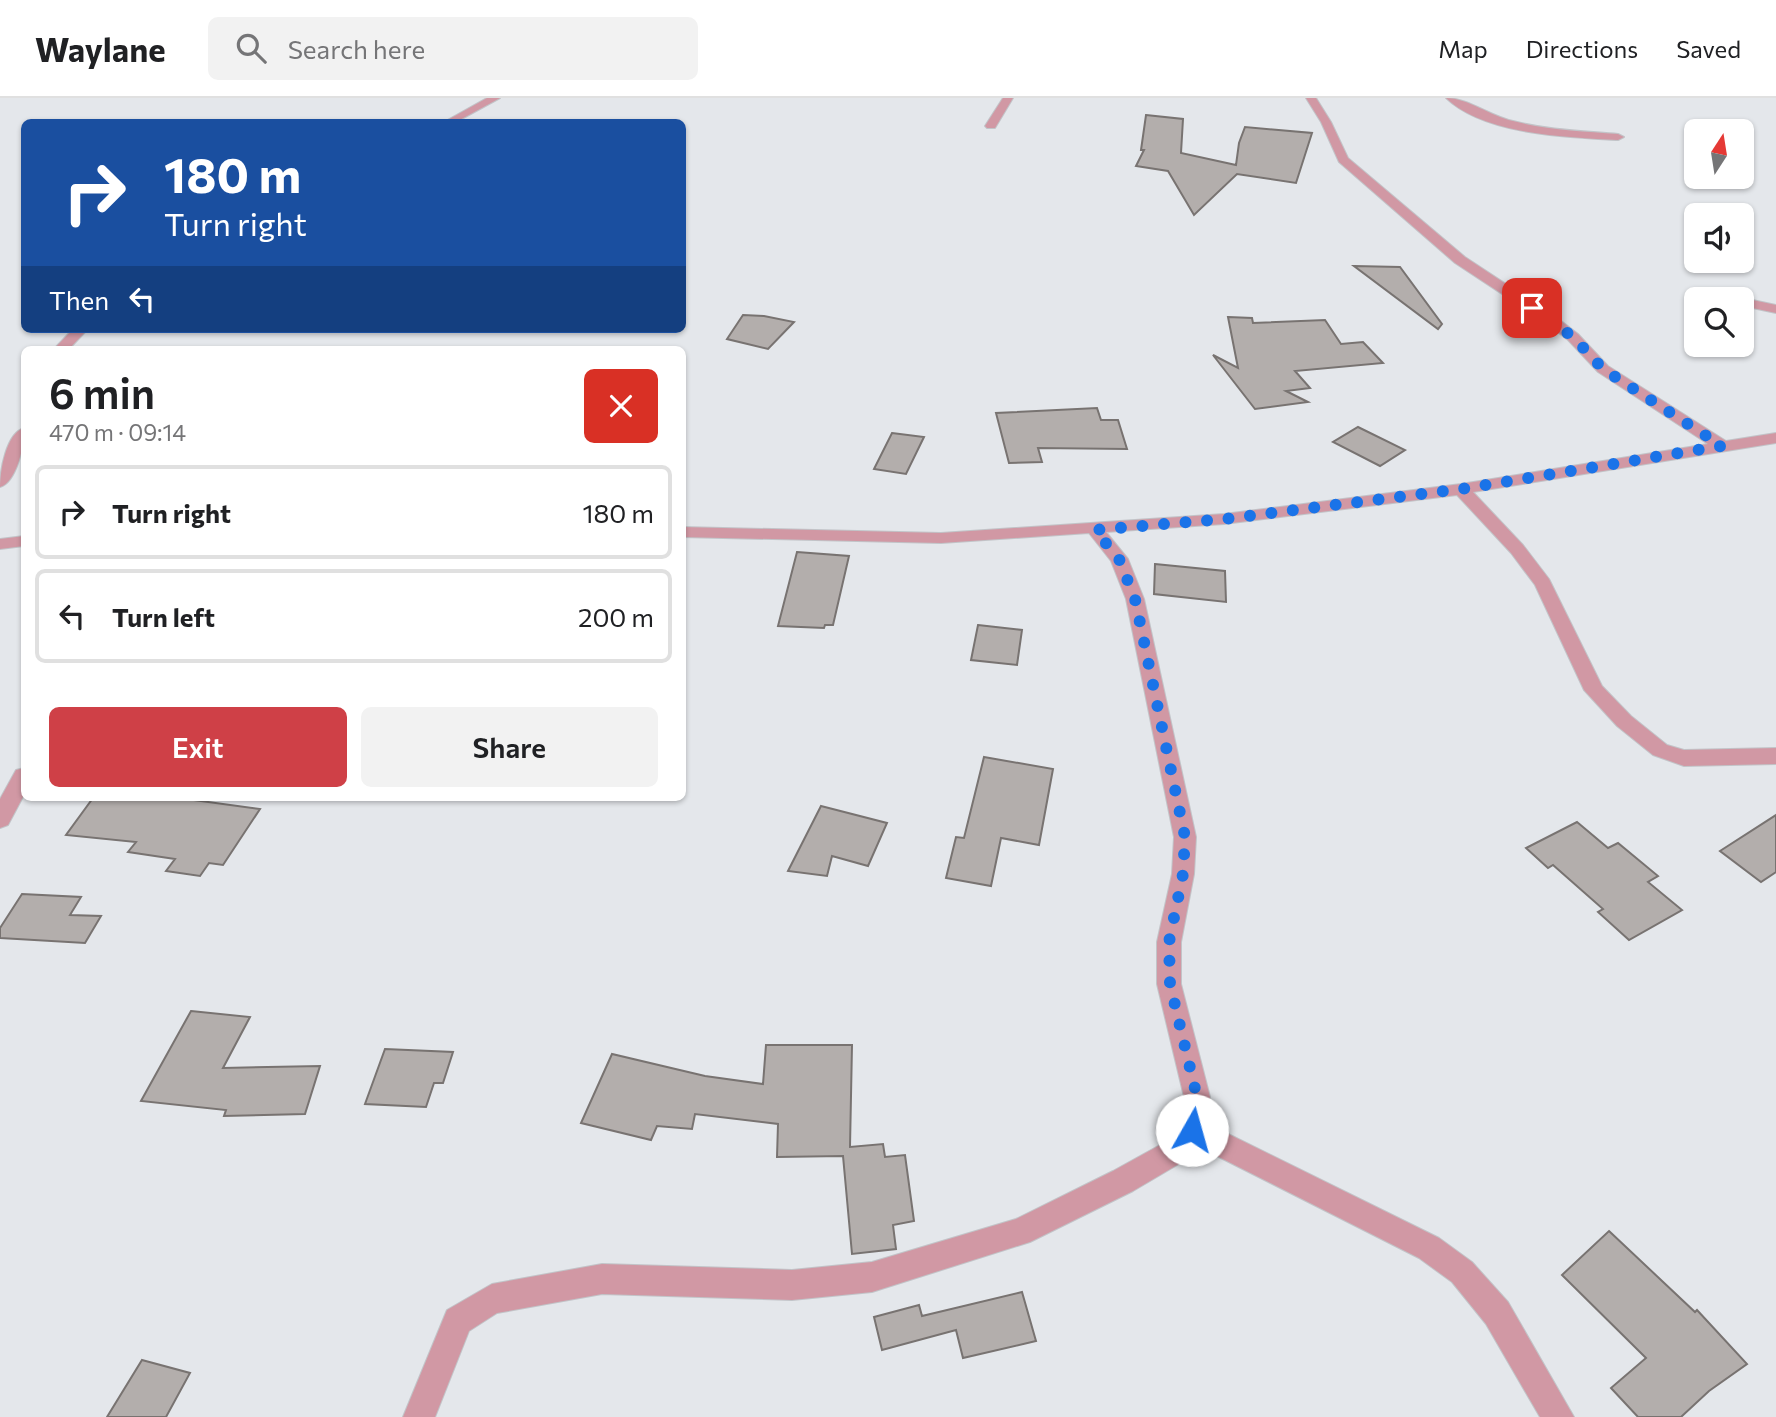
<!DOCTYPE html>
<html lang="en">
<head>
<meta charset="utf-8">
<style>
	:root { --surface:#fff; --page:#f2f2f2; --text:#202124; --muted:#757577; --line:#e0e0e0; --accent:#cf4047 }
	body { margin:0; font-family:Commissioner,sans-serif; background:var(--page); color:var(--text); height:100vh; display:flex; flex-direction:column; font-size:26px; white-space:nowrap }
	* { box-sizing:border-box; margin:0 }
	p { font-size:23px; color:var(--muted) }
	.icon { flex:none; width:38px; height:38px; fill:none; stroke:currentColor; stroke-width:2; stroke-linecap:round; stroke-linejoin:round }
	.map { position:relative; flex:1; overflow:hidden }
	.sheet { position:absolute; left:21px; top:248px; width:665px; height:455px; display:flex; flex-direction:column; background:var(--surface); border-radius:10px; box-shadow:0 2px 5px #0004 }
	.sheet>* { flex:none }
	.top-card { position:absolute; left:21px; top:21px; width:665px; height:214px; border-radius:10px; box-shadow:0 2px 5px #0004; background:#1a4fa0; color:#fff; overflow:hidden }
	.needle { width:46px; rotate:12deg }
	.fabs { position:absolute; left:1684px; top:21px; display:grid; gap:14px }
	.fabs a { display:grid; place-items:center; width:70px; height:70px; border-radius:10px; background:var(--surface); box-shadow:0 2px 5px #0004; font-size:35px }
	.pin { position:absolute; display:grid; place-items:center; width:60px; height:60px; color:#fff; margin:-30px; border-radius:14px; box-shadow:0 4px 10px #0006 }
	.me { position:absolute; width:77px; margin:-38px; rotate:7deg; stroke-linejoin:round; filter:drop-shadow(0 0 5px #0008) }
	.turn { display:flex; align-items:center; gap:24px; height:147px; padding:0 28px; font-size:32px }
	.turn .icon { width:91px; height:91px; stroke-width:2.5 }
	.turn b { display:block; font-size:49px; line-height:60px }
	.then { display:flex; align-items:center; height:66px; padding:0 28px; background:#0003; gap:14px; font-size:26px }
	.round { display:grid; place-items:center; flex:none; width:74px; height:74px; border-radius:10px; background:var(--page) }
	.overview { display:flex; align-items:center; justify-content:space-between; height:119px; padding:0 28px }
	h1 { font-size:42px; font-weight:600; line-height:52px }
	.action { display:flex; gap:14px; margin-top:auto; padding:14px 28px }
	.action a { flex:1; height:80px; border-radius:10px; background:var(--accent); color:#fff; font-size:28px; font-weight:600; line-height:80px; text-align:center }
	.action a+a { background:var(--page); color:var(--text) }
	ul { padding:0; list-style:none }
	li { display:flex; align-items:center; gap:21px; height:94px; margin:0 14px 10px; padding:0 14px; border:4px solid var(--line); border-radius:10px }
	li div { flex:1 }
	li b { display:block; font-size:26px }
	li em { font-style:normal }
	header { display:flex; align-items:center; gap:42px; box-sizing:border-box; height:98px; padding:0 35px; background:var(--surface); border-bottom:2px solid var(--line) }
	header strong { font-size:33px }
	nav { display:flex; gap:38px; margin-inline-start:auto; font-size:24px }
	.search { width:490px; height:63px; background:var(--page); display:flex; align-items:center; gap:18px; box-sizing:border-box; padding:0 24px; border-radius:10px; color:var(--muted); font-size:26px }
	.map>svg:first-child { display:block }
	.building { fill:#b3aeac; stroke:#787371; stroke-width:2 }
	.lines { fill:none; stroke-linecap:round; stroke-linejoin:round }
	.minor-casing { stroke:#c2c4c8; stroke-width:2 }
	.minor { fill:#d198a4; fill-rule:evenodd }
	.route { stroke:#1a73e8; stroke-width:12; stroke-dasharray:0 21.6 }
</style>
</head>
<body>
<header>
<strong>Waylane</strong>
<div class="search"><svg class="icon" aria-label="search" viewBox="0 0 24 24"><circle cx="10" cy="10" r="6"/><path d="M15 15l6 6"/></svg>Search here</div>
<nav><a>Map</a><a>Directions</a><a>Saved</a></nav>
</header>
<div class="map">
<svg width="1776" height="1319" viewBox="0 0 1776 1319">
	<rect width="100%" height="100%" fill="#e4e7eb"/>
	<!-- building -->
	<g class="building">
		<polygon points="1146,17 1183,21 1181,55 1236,67 1239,45 1245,29 1312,35 1296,85 1237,76 1194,117 1168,73 1136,68 1144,52 1141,52"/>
		<polygon points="1354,168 1400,169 1442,226 1438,231"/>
		<polygon points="743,217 764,218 794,224 768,251 727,241"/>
		<polygon points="1228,219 1252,220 1253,225 1325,222 1341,246 1363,244 1383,265 1295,273 1310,290 1286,293 1308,304 1255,311 1213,257 1238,270"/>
		<polygon points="1097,310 1101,322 1118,322 1127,351 1038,350 1042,364 1009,365 996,315"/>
		<polygon points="1358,329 1405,352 1380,368 1333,344"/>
		<polygon points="892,335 924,339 906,376 874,371"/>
		<polygon points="797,454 849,458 833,527 825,527 824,530 778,528"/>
		<polygon points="1155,466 1225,473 1226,504 1154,496"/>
		<polygon points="978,527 1022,532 1017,567 971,562"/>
		<polygon points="984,659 1053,671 1039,747 1001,740 991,788 946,780 956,739 964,740"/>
		<polygon points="93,700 179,700 260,711 223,767 209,765 200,778 166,773 175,761 128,754 136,744 66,737"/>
		<polygon points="821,708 887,725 868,768 832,758 827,778 788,773"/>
		<polygon points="1776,717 1776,774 1761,784 1720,753"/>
		<polygon points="1577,724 1608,750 1618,745 1658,778 1648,784 1682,812 1629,842 1598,814 1603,811 1553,767 1548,770 1526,750"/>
		<polygon points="22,796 81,799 70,817 101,818 85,845 0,840 0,830"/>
		<polygon points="191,913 250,919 223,970 320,968 305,1016 224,1018 226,1012 141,1003"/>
		<polygon points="766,947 852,947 850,1049 883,1046 885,1059 905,1057 914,1123 893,1127 896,1151 852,1156 843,1058 777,1059 778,1026 695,1016 692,1031 657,1028 651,1042 581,1025 612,956 705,978 763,986"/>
		<polygon points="385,951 453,954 443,985 434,985 426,1009 365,1006"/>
		<polygon points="1609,1133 1695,1214 1697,1212 1747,1266 1709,1293 1681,1319 1638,1319 1611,1290 1646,1260 1562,1177"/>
		<polygon points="1022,1194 1036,1243 963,1260 956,1232 882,1252 874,1219 919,1207 922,1218"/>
		<polygon points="142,1262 190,1275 166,1319 107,1319"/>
	</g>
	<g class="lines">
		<!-- minor casing -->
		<g class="minor-casing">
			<g id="minor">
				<polygon points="487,0 500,0 456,24 444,24"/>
				<polygon points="1003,0 1013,0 995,30 987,30 985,28"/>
				<polygon points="1306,0 1316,0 1331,24 1348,60 1465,159 1556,219 1578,236 1608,268 1726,343 1776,335 1776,345 1473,394 1523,447 1549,481 1602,588 1631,618 1667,647 1684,652 1776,650 1776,666 1684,668 1653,657 1617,628 1584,592 1535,487 1511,455 1457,397 1224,426 1106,434 1128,461 1144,501 1196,739 1194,776 1181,844 1181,886 1210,999 1206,1025 1439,1140 1472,1164 1508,1204 1574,1319 1540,1319 1486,1226 1452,1184 1419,1160 1197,1048 1189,1060 1133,1093 1030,1144 872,1194 792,1202 602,1196 497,1215 469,1233 435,1319 403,1319 447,1212 492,1186 602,1166 792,1172 872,1164 1016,1121 1113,1073 1169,1042 1179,1028 1184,999 1157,886 1157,844 1172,776 1174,739 1126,501 1111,463 1089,435 941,445 682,439 682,429 941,435 1224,416 1461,386 1708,346 1598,274 1568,242 1546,225 1455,165 1339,64 1321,24"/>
				<path d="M1446,0C1468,0 1490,18 1513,23C1547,32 1583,33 1618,36L1624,39L1618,42C1567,39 1485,37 1446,0Z"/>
				<polygon points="1748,201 1776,207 1776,215 1743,208 1743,202"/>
				<polygon points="73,231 88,231 68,252 53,252"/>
				<path d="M24,330C25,345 17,384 0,389C0,373 6,335 24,330Z"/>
				<polygon points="24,438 24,448 0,451 0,441"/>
				<polygon points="24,670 24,697 8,727 0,730 0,701 16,672"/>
			</g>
		</g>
		<!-- minor -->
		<use href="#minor" class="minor"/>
	</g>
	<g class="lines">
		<!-- route -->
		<polyline class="route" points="1192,1032 1197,999 1170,886 1169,844 1183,776 1185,739 1135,501 1119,461 1095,432 1224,421 1461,391 1722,348 1603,271 1573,239 1532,210"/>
	</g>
</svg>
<div class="fabs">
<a><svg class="needle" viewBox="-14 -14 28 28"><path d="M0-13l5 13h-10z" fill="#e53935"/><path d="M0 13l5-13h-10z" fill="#757577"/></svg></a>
<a><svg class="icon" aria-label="sound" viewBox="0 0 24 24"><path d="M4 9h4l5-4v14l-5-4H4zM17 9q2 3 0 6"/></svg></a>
<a><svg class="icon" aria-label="search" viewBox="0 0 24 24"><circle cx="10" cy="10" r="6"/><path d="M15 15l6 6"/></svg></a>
</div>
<div class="pin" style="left:1532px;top:210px;background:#d93025"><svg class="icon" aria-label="arrive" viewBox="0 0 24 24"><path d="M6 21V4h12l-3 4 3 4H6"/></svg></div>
<svg class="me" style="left:1192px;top:1032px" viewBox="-20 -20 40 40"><circle r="19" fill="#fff"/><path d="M0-13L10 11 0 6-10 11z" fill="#1a73e8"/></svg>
<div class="top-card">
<div class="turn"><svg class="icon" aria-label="right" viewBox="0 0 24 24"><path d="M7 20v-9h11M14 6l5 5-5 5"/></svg><div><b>180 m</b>Turn right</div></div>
<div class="then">Then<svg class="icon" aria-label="left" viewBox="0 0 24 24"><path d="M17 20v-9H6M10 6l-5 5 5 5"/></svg></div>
</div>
<section class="sheet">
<div class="overview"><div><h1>6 min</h1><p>470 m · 09:14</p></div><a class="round" style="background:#d93025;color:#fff"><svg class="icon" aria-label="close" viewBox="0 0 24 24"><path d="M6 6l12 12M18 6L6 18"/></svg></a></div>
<ul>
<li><svg class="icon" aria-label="right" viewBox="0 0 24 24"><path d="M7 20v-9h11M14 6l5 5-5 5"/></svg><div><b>Turn right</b></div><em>180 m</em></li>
<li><svg class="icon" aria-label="left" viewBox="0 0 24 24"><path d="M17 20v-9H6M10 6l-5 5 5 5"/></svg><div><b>Turn left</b></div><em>200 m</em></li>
</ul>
<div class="action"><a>Exit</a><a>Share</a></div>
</section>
</div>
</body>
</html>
